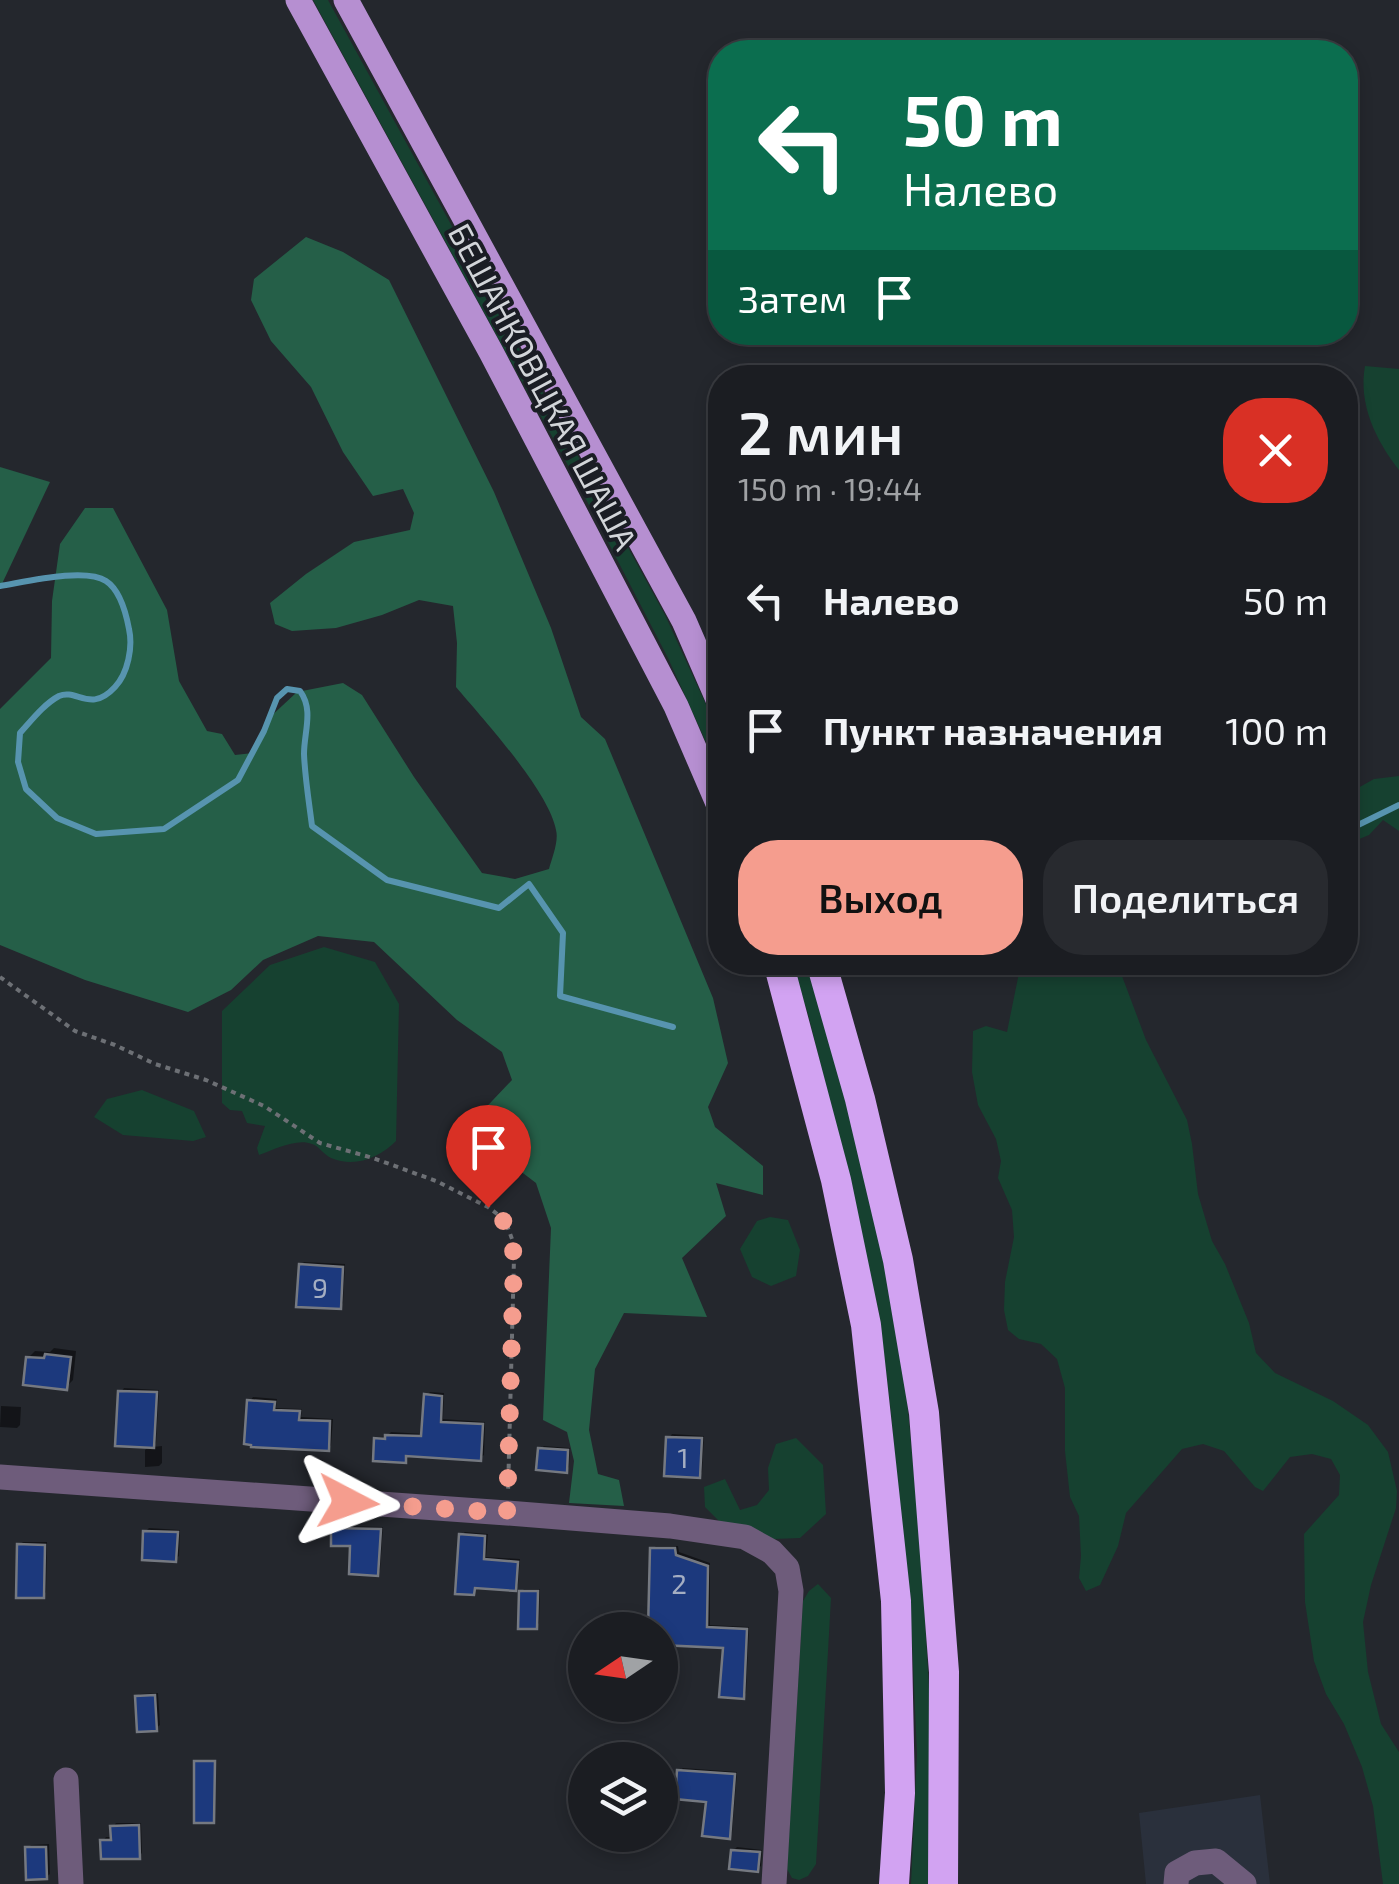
<!DOCTYPE html>
<html lang="ru">
<head>
<meta charset="utf-8">
<style>
	:root { --surface:#1b1d22; --page:#282a2f; --text:#f1f3f6; --muted:#a0a2a5; --line:#393b40; --accent:#f59d8e }
	body { margin:0; font-family:"Exo 2",sans-serif; background:var(--page); color:var(--text); height:100vh; display:flex; flex-direction:column; font-size:38px; white-space:nowrap }
	* { box-sizing:border-box; margin:0 }
	p { font-size:32px; color:var(--muted) }
	.icon { flex:none; width:55px; height:55px; fill:none; stroke:currentColor; stroke-width:2; stroke-linecap:round; stroke-linejoin:round }
	.map { position:relative; flex:1; overflow:hidden }
	.sheet { position:absolute; left:708px; top:365px; width:650px; height:610px; display:flex; flex-direction:column; background:var(--surface); border-radius:40px; box-shadow:0 5px 15px #0003,0 0 0 2px var(--line) }
	.sheet>* { flex:none }
	.banner { position:absolute; left:708px; top:40px; width:650px; height:305px; border-radius:40px; box-shadow:0 5px 15px #0003,0 0 0 2px var(--line); background:#0b6e4f; color:#fff; overflow:hidden }
	.needle { width:65px; rotate:257deg }
	.buttons { position:absolute; left:568px; top:1612px; display:grid; gap:20px }
	.buttons a { display:grid; place-items:center; width:110px; height:110px; border-radius:50%; background:var(--surface); box-shadow:0 5px 15px #0003,0 0 0 2px var(--line); font-size:50px }
	.pin { position:absolute; display:grid; place-items:center; width:85px; height:85px; color:#fff; margin:-102px -42px; border-radius:50% 50% 50% 0; rotate:-45deg; box-shadow:0 0 10px #0007 }
	.pin .icon { rotate:45deg }
	.me { position:absolute; width:110px; margin:-55px; rotate:94deg; stroke-linejoin:round; filter:drop-shadow(0 0 8px #0008) }
	.turn { display:flex; align-items:center; gap:35px; height:210px; padding:0 30px; font-size:45px }
	.turn .icon { width:130px; height:130px; stroke-width:2.5 }
	.turn b { display:block; font-size:70px; line-height:85px }
	.then { display:flex; align-items:center; height:95px; padding:0 30px; background:#0003; gap:20px; font-size:38px }
	.round { display:grid; place-items:center; flex:none; width:105px; height:105px; border-radius:40px; background:var(--page) }
	.head { display:flex; align-items:center; justify-content:space-between; height:170px; padding:0 30px }
	h1 { font-size:60px; font-weight:600; line-height:75px }
	.primary-button { display:flex; gap:20px; margin-top:auto; padding:20px 30px }
	.primary-button a { flex:1; height:115px; border-radius:40px; background:var(--accent); color:#111; font-size:40px; font-weight:600; line-height:115px; text-align:center }
	.primary-button a+a { background:var(--page); color:var(--text) }
	ul { padding:0; list-style:none }
	li { display:flex; align-items:center; gap:30px; height:130px; padding:0 30px }
	li div { flex:1 }
	li b { display:block; font-size:38px }
	li em { font-style:normal }
	.map>svg:first-child { display:block }
	.built { fill:#2a303c }
	.green { fill:#164130 }
	.forest { fill:#255f48 }
	.shadow { fill:#0007 }
	.lines { fill:none; stroke-linecap:round; stroke-linejoin:round }
	.stream { stroke:#5794af; stroke-width:6 }
	.building { fill:#1c397d; stroke:#757981; stroke-width:2.5 }
	.path { stroke:#6d7075; stroke-width:4; stroke-dasharray:5 5; stroke-linecap:butt }
	.minor { stroke:#6e5c7b; stroke-width:25 }
	.major { stroke:#b68fd1; stroke-width:25 }
	.highway { stroke:#d2a3f2; stroke-width:30 }
	.route { stroke:#f59d8e; stroke-width:18; stroke-dasharray:0 32.4 }
	.labels { text-anchor:middle; dominant-baseline:central; stroke-width:8; stroke-linejoin:round; paint-order:stroke }
	.number-label { font-size:28px; fill:#a4aec2 }
	.street-label { font-size:32px; fill:#d2d5d9; stroke:#1a1d24 }
</style>
</head>
<body>
<div class="map">
<svg width="1399" height="1884" viewBox="0 0 1399 1884">
	<rect width="100%" height="100%" fill="#24272d"/>
	<!-- built -->
	<polygon class="built" points="1260,1795 1270,1884 1146,1884 1139,1813"/>
	<!-- green -->
	<g class="green">
		<polygon points="313,0 328,0 665,615 720,735 720,773 668,658 577,482"/>
		<path d="M1365,366L1399,369V470C1376,441 1358,404 1365,366Z"/>
		<polygon points="1399,776 1399,831 1383,820 1369,835 1352,842 1345,839 1345,790 1349,793 1374,779"/>
		<path d="M324,947L375,962L399,1004L396,1141C379,1158 355,1168 331,1158C324,1155 319,1146 312,1144C296,1138 274,1150 259,1155L257,1148L265,1126L247,1123L242,1111L230,1110L222,1103V1011L270,965Z"/>
		<polygon points="791,963 806,963 844,1088 890,1283 905,1378 921,1550 931,1723 929,1884 911,1884 917,1754 912,1641 891,1413 879,1313 841,1147 808,1014"/>
		<polygon points="1021,963 1124,963 1122,976 1146,1040 1187,1120 1192,1144 1198,1194 1212,1241 1225,1264 1249,1323 1256,1353 1275,1373 1333,1401 1368,1425 1388,1452 1397,1491 1396,1508 1371,1585 1363,1622 1368,1672 1381,1724 1399,1752 1399,1884 1383,1884 1373,1806 1362,1767 1344,1724 1326,1694 1314,1661 1305,1602 1304,1534 1339,1495 1340,1475 1331,1459 1312,1454 1290,1457 1263,1491 1255,1487 1224,1451 1203,1444 1182,1449 1126,1513 1118,1546 1100,1585 1086,1591 1079,1578 1081,1556 1079,1516 1070,1497 1065,1451 1065,1388 1057,1359 1041,1344 1019,1339 1008,1330 1004,1310 1005,1282 1014,1237 1012,1210 998,1178 1001,1161 996,1139 978,1105 972,1072 973,1031 986,1026 1007,1032"/>
		<polygon points="142,1090 194,1111 206,1137 193,1141 123,1135 94,1117 107,1099"/>
		<polygon points="770,1217 788,1220 800,1250 796,1276 771,1286 752,1277 740,1249 757,1221"/>
		<polygon points="796,1438 823,1465 826,1514 800,1538 773,1539 723,1525 705,1507 704,1487 725,1479 740,1510 757,1505 769,1490 768,1468 776,1444"/>
		<polygon points="818,1584 831,1598 816,1864 808,1876 799,1880 792,1878 787,1869 803,1601 809,1591"/>
	</g>
	<!-- forest -->
	<g class="forest">
		<path d="M306,237L343,252L389,280L494,492L551,628L581,717L605,739L713,998L728,1063L708,1107L715,1127L763,1166V1195L716,1183L726,1216L682,1258L707,1317L624,1313L595,1369L589,1430L598,1474L619,1480L624,1506L569,1503L574,1461L567,1432L543,1420L551,1228L536,1183L490,1148L475,1119L512,1080L502,1052L457,1020L374,942L318,936L263,960L231,990L188,1012L85,980L0,945V709L51,658L52,601L60,544L85,508H113L167,610L179,681L207,731L222,734L235,755L253,753L268,719L297,692L343,683L362,695L414,777L482,873L515,879L549,869C552,858 559,841 556,830C549,791 483,719 456,687L457,643L453,606L419,600L382,615L336,628L292,631L275,624L270,603L306,574L354,542L410,530L414,513L403,489L373,496L343,452L311,387L271,341L251,300L254,279Z"/>
		<polygon points="0,467 50,482 0,588"/>
	</g>
	<!-- shadow -->
	<g class="shadow">
		<polygon points="304,1262 345,1264 343,1303 340,1307 301,1265"/>
		<polygon points="54,1348 76,1351 73,1380 66,1387 28,1358 35,1351 50,1352"/>
		<polygon points="124,1388 159,1390 156,1443 152,1447 162,1446 162,1463 159,1466 145,1467 145,1450 149,1446 121,1392"/>
		<polygon points="430,1392 444,1393 443,1419 485,1422 484,1455 480,1458 408,1454 405,1460 397,1437 380,1436 387,1436 391,1432 424,1434 427,1395"/>
		<polygon points="253,1397 277,1399 276,1408 302,1409 301,1417 333,1419 331,1445 328,1449 250,1401"/>
		<polygon points="1,1406 21,1407 20,1425 17,1428 0,1427"/>
		<polygon points="672,1434 704,1436 702,1472 699,1475 669,1438"/>
		<polygon points="544,1446 570,1448 569,1467 566,1470 540,1449"/>
		<polygon points="337,1526 383,1527 380,1570 377,1573 353,1544 334,1529"/>
		<polygon points="149,1528 180,1530 179,1556 175,1559 145,1532"/>
		<polygon points="465,1532 488,1534 486,1557 520,1559 518,1585 515,1589 477,1586 473,1592 461,1535"/>
		<polygon points="23,1542 47,1542 46,1592 43,1596 19,1545"/>
		<polygon points="656,1546 678,1546 679,1552 710,1563 710,1625 749,1627 746,1693 743,1696 725,1646 660,1643 660,1630 649,1630 652,1549"/>
		<polygon points="524,1589 540,1589 539,1623 536,1627 521,1592"/>
		<polygon points="158,1693 160,1725 156,1728 137,1697 140,1694"/>
		<polygon points="683,1768 737,1772 732,1833 729,1836 708,1800 679,1771"/>
		<polygon points="116,1823 141,1823 142,1853 139,1856 103,1841 106,1837 113,1837 113,1827"/>
		<polygon points="49,1844 50,1874 46,1877 28,1848 31,1845"/>
		<polygon points="737,1847 762,1850 761,1866 757,1869 733,1851"/>
	</g>
	<g class="lines">
		<!-- stream -->
		<g class="stream">
			<path d="M0,586C25,582 85,567 106,581C120,590 126,613 129,629C133,647 128,673 115,687C90,714 77,688 59,696C44,704 31,721 20,733L18,762L26,789L57,818L96,834L164,829L238,780L264,731L277,698L287,689L300,691C314,710 304,732 304,754C305,778 309,802 312,826L387,880L499,908L529,884L563,933L560,996L673,1027"/>
			<polyline points="1345,824 1354,827 1399,805"/>
		</g>
	</g>
	<!-- building -->
	<g class="building">
		<polygon points="299,1264 343,1267 341,1309 296,1307"/>
		<polygon points="45,1354 71,1357 67,1390 23,1385 26,1357 44,1358"/>
		<polygon points="118,1391 157,1392 154,1448 115,1446"/>
		<polygon points="424,1394 442,1396 441,1422 483,1424 481,1461 406,1456 406,1463 373,1461 374,1438 385,1439 385,1435 421,1436"/>
		<polygon points="247,1400 275,1402 274,1410 300,1411 299,1420 330,1421 329,1451 251,1447 251,1445 244,1444"/>
		<polygon points="666,1437 702,1438 700,1478 664,1476"/>
		<polygon points="538,1448 568,1450 567,1473 536,1470"/>
		<polygon points="331,1528 381,1529 378,1576 349,1574 350,1546 331,1546"/>
		<polygon points="143,1531 178,1532 176,1562 142,1560"/>
		<polygon points="459,1534 485,1536 484,1559 518,1562 516,1591 475,1588 474,1595 455,1594"/>
		<polygon points="17,1544 45,1545 44,1598 16,1598"/>
		<polygon points="650,1548 675,1548 676,1555 708,1566 707,1627 747,1629 744,1699 719,1697 723,1648 660,1645 660,1630 648,1630"/>
		<polygon points="519,1591 538,1591 537,1629 518,1629"/>
		<polygon points="155,1695 157,1731 137,1732 135,1696"/>
		<polygon points="194,1761 215,1761 214,1823 194,1823"/>
		<polygon points="677,1770 735,1774 730,1839 702,1836 706,1802 675,1799"/>
		<polygon points="139,1825 140,1859 101,1859 100,1840 111,1840 110,1826"/>
		<polygon points="25,1847 46,1847 47,1879 26,1880"/>
		<polygon points="731,1850 760,1852 758,1872 729,1869"/>
	</g>
	<g class="lines">
		<!-- path -->
		<polyline class="path" points="0,977 75,1031 115,1045 155,1064 206,1080 264,1106 320,1143 373,1158 436,1181 488,1207 505,1220 512,1239 514,1258 508,1493"/>
		<!-- minor -->
		<g class="minor">
			<polyline points="0,1477 507,1513 670,1526 745,1537 772,1552 787,1568 791,1591 774,1884"/>
			<polyline points="66,1780 71,1884"/>
			<polyline points="1176,1884 1177,1873 1195,1863 1216,1861 1244,1884"/>
		</g>
		<!-- major -->
		<g class="major">
			<polyline points="298,0 491,352 676,706 720,808"/>
			<polyline points="346,0 684,621 720,704"/>
		</g>
		<!-- highway -->
		<g class="highway">
			<polyline points="778,962 836,1180 866,1325 896,1601 900,1793 894,1884"/>
			<polyline points="821,962 860,1099 898,1260 924,1413 944,1672 943,1884"/>
		</g>
	</g>
	<g class="lines">
		<!-- route -->
		<path class="route" d="M348,1502L507,1513L514,1258C511,1233 510,1223 488,1207"/>
	</g>
	<g class="labels">
		<!-- number labels -->
		<g class="number-label">
			<text x="320" y="1287">9</text>
			<text x="683" y="1457">1</text>
			<text x="679" y="1583">2</text>
		</g>
		<!-- street labels -->
		<g class="street-label">
			<text transform="translate(544 386) rotate(62)">БЕШАНКОВІЦКАЯ ШАША</text>
		</g>
	</g>
</svg>
<div class="buttons">
<a><svg class="needle" viewBox="-14 -14 28 28"><path d="M0-13l5 13h-10z" fill="#e53935"/><path d="M0 13l5-13h-10z" fill="#a0a2a5"/></svg></a>
<a><svg class="icon" aria-label="layers" viewBox="0 0 24 24"><path d="M12 4l9 5-9 5-9-5zM3 14l9 5 9-5"/></svg></a>
</div>
<div class="pin" style="left:488px;top:1207px;background:#d93025"><svg class="icon" aria-label="arrive" viewBox="0 0 24 24"><path d="M6 21V4h12l-3 4 3 4H6"/></svg></div>
<svg class="me" style="left:348px;top:1502px" viewBox="-20 -20 40 40"><path d="M0-17L14 15 0 8-14 15z" fill="#f59d8e" stroke="#fff" stroke-width="4"/></svg>
<div class="banner">
<div class="turn"><svg class="icon" aria-label="left" viewBox="0 0 24 24"><path d="M17 20v-9H6M10 6l-5 5 5 5"/></svg><div><b>50 m</b>Налево</div></div>
<div class="then">Затем<svg class="icon" aria-label="arrive" viewBox="0 0 24 24"><path d="M6 21V4h12l-3 4 3 4H6"/></svg></div>
</div>
<section class="sheet">
<div class="head"><div><h1>2 мин</h1><p>150 m · 19:44</p></div><a class="round" style="background:#d93025;color:#fff"><svg class="icon" aria-label="close" viewBox="0 0 24 24"><path d="M6 6l12 12M18 6L6 18"/></svg></a></div>
<ul>
<li><svg class="icon" aria-label="left" viewBox="0 0 24 24"><path d="M17 20v-9H6M10 6l-5 5 5 5"/></svg><div><b>Налево</b></div><em>50 m</em></li>
<li><svg class="icon" aria-label="arrive" viewBox="0 0 24 24"><path d="M6 21V4h12l-3 4 3 4H6"/></svg><div><b>Пункт назначения</b></div><em>100 m</em></li>
</ul>
<div class="primary-button"><a>Выход</a><a>Поделиться</a></div>
</section>
</div>
</body>
</html>
